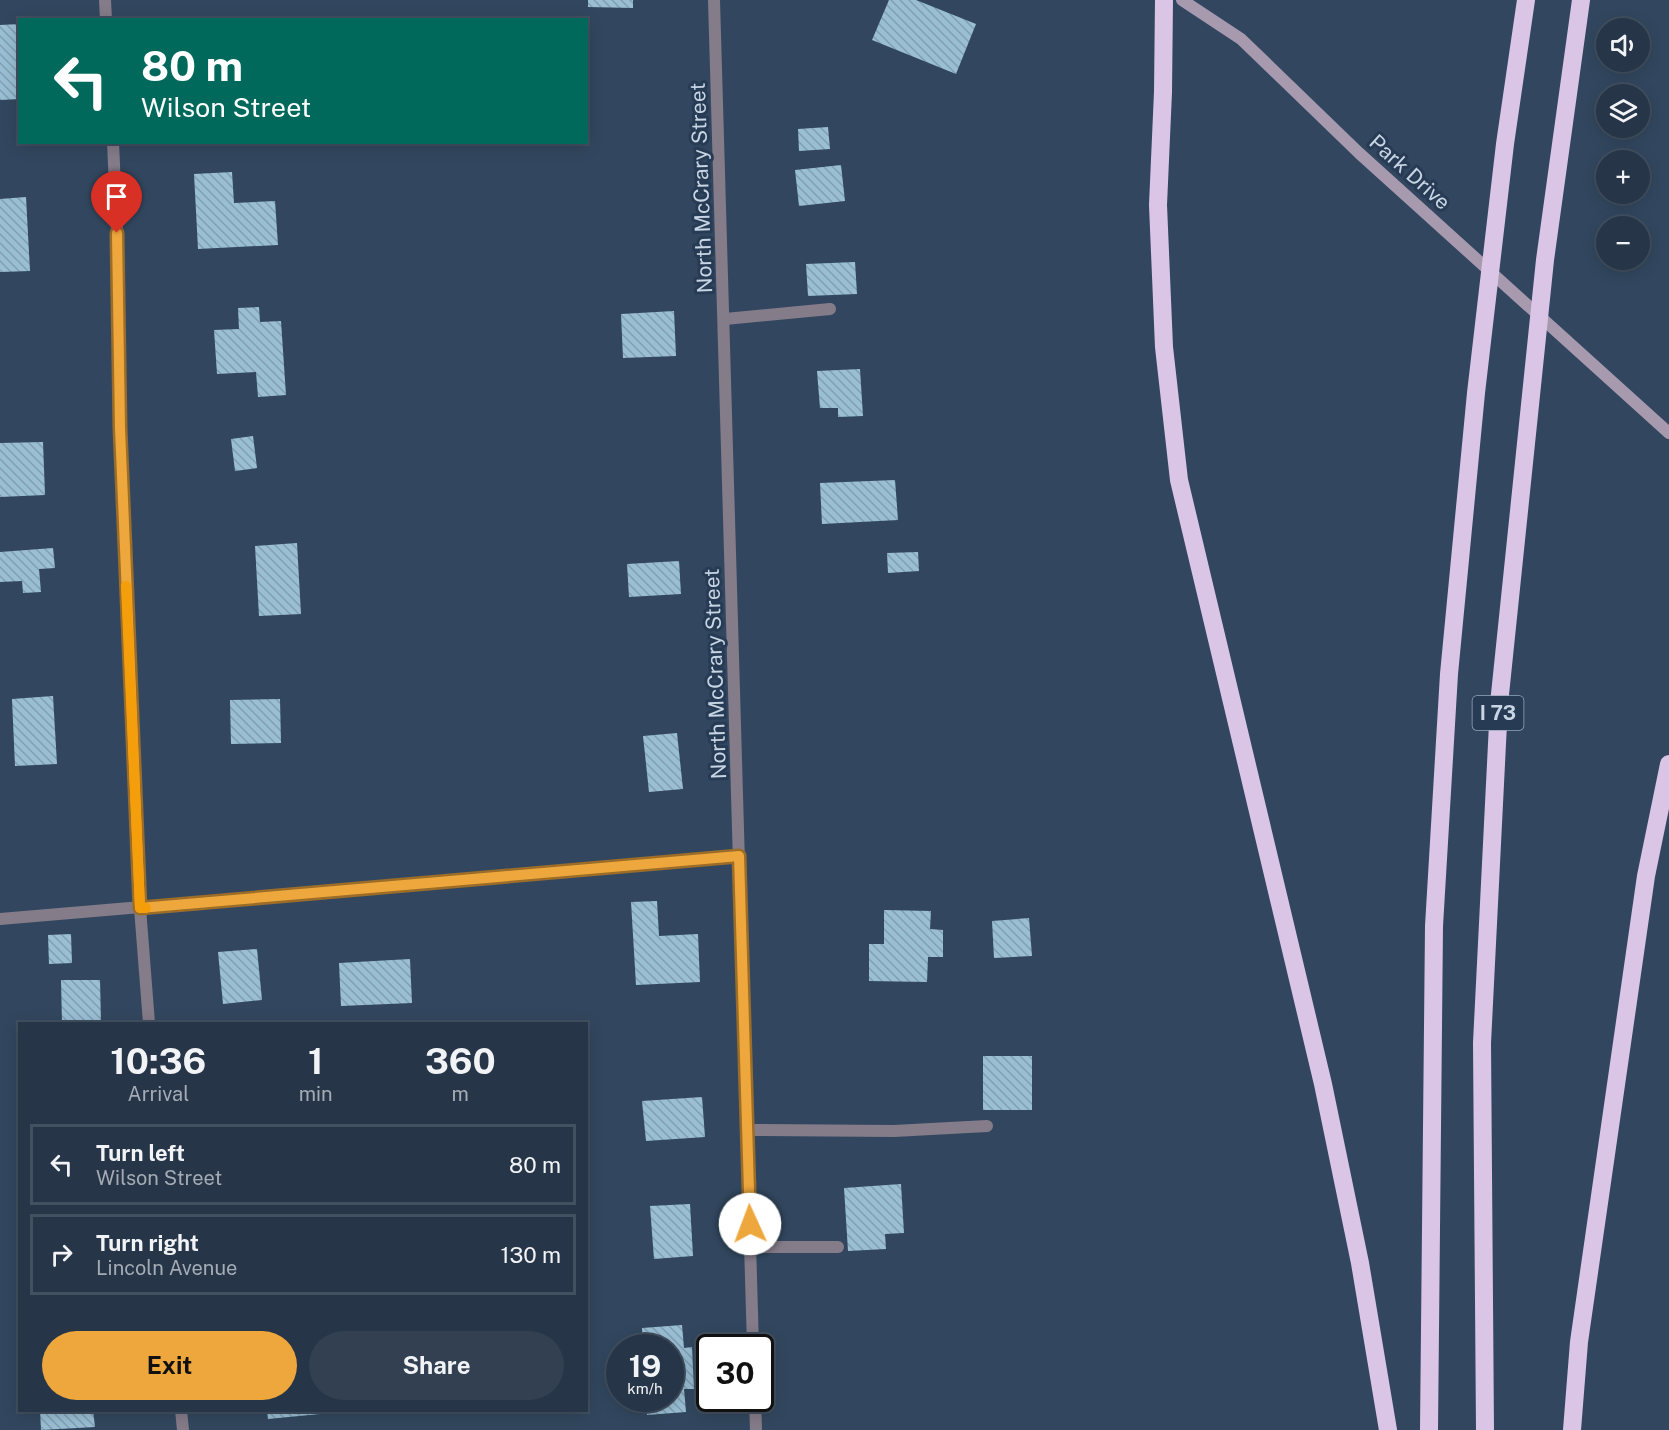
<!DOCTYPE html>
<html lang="en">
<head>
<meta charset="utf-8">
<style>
	:root { --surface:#263547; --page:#324052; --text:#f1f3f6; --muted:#a4abb4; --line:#425060; --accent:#eea73d }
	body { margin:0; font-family:"Public Sans",sans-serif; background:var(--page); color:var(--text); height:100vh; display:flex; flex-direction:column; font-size:22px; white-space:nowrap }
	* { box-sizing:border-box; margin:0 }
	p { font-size:20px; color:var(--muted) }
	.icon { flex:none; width:33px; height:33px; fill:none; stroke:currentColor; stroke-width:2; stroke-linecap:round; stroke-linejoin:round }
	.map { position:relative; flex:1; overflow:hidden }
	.panel { position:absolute; left:18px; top:1022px; width:570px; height:390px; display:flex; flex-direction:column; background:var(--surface); border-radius:0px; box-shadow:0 3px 15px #0003,0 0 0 2px var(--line) }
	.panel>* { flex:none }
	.banner { position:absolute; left:18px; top:18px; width:570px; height:126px; border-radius:0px; box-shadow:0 3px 15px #0003,0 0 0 2px var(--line); background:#00695c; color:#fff; overflow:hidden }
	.buttons { position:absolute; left:1596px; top:18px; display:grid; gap:12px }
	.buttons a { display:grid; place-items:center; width:54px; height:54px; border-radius:50%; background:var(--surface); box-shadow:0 3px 15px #0003,0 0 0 2px var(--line); font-size:30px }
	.speed { position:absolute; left:606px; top:1334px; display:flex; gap:12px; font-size:30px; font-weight:700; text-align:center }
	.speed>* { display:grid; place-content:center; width:78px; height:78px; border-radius:50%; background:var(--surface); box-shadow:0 3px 15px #0003,0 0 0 2px var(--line); line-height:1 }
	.speed small { font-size:15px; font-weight:400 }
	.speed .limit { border:3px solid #111; border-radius:9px; background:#fff; color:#111 }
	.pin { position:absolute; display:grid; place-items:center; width:51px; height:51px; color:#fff; margin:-62px -26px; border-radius:50% 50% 50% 0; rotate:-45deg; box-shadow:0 0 6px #0007 }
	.pin .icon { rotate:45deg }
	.me { position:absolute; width:66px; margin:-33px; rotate:358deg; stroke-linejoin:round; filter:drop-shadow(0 0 4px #0008) }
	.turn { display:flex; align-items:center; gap:21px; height:126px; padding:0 24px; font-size:27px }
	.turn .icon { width:78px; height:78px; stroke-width:2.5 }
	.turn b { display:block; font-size:42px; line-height:51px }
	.eta { display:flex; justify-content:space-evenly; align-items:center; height:102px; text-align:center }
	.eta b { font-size:36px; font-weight:700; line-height:42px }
	.action { display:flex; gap:12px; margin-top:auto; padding:12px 24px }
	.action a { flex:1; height:69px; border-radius:36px; background:var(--accent); color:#111; font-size:24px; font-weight:700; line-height:69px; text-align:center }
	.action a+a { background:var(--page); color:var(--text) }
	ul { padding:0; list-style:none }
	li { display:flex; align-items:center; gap:18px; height:81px; margin:0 12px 9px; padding:0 12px; border:3px solid var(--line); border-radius:0px }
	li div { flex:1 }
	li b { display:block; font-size:22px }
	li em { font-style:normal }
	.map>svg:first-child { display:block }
	.building { fill:url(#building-back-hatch) }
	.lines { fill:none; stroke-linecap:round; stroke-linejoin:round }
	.service { stroke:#847c89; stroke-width:12 }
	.minor { stroke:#847c89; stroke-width:12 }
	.secondary { stroke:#a79aaf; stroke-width:12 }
	.motorway { stroke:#dac5e6; stroke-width:18 }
	.route-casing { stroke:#9b6d28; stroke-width:15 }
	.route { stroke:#eea73d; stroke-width:10 }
	.slow { stroke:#f59e0b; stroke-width:10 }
	.labels { text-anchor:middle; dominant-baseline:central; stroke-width:6; stroke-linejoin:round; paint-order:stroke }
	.shield { fill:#273c54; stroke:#98a7b9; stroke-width:1.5 }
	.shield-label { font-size:20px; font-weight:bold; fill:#c8d5e4 }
	.street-label { font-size:21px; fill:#c8d5e4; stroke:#273c54 }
</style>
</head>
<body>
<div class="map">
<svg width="1669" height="1430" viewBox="0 0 1669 1430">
	<defs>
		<pattern id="building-back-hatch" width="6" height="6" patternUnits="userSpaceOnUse" patternTransform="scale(1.5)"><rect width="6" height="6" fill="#9abfd5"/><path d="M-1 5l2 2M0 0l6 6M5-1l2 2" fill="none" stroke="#829fb1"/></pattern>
	</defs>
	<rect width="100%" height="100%" fill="#32475f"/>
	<!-- building -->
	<g class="building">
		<polygon points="588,0 633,0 633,8 588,7"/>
		<polygon points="889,0 916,0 976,24 956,74 872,40"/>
		<polygon points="20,24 20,99 0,100 0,25"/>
		<polygon points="828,127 830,149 799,151 798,129"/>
		<polygon points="841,165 845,201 799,206 795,170"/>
		<polygon points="232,172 234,203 275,201 278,245 198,249 194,174"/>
		<polygon points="26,197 30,271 0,272 0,199"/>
		<polygon points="855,262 857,294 808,296 806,264"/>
		<polygon points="259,307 260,322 281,321 286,395 258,397 256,372 217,374 214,330 239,329 238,308"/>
		<polygon points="674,311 676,356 623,358 621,314"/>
		<polygon points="860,369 863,416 838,417 838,408 820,408 817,371"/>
		<polygon points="253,436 257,468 235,471 231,439"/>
		<polygon points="43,442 45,495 0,497 0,443"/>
		<polygon points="895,480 898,520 822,524 820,483"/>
		<polygon points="297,543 301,614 259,616 255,546"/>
		<polygon points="53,548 55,568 39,569 41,592 23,593 22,581 0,582 0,552"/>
		<polygon points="918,552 919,571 888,573 887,553"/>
		<polygon points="679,561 681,594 629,597 627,564"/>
		<polygon points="53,696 57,764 15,766 12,699"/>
		<polygon points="280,699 281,743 231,744 230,700"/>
		<polygon points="677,733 683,789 649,792 643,736"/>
		<polygon points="657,901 659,936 698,934 700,982 636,985 631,902"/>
		<polygon points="884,910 931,911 930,929 943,930 943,957 928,957 927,982 869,981 869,944 884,944"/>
		<polygon points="1029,918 1032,956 994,958 992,921"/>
		<polygon points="71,934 72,963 49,964 48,935"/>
		<polygon points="257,949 262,1000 223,1004 218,952"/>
		<polygon points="410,959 412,1003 341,1006 339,963"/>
		<polygon points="61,980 100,980 101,1023 62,1023"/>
		<rect x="983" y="1056" width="49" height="54"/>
		<polygon points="702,1097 705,1137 646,1141 642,1101"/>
		<polygon points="901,1184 904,1233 885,1234 886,1249 848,1251 844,1188"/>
		<polygon points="690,1204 693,1256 654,1259 650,1206"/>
		<polygon points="682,1325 684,1348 692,1347 694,1389 684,1389 686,1412 647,1415 646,1398 670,1398 670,1347 643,1347 642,1328"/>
		<polygon points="40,1410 93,1410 95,1427 41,1430"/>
		<polygon points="267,1410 319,1410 320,1414 268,1419"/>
	</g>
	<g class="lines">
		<!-- service -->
		<g class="service">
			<polyline points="725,319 830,309"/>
			<polyline points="747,1130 894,1131 987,1126"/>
			<polyline points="751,1247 838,1247"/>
		</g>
		<!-- minor -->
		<g class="minor">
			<polyline points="105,0 106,20"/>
			<polyline points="714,0 753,1347"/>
			<polyline points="113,142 117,233 120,428 140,908 149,1023"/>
			<polyline points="0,919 739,856"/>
			<polyline points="755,1398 756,1430"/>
			<polyline points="181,1410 183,1430"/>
		</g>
		<!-- secondary -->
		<polyline class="secondary" points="1182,0 1241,39 1359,153 1669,433"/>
		<!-- motorway -->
		<g class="motorway">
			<polyline points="1164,0 1163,92 1158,205 1164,347 1179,480 1323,1084 1360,1263 1388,1430"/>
			<polyline points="1429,1430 1434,926 1449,674 1476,393 1505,144 1526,0"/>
			<polyline points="1485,1430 1482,1043 1499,704 1545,260 1581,0"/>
			<polyline points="1572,1430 1579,1342 1646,876 1669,764"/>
		</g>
	</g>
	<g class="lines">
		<!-- route casing -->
		<g class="route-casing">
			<polyline id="route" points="117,233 120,428 140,908 739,856 750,1224"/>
		</g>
		<!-- route -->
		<use href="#route" class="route"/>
		<!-- slow -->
		<polyline class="slow" points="126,586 140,908 146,908"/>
	</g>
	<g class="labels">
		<!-- shield labels -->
		<rect class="shield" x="1472.5" y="696" width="51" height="34" rx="4.5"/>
		<g class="shield-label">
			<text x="1498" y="713">I 73</text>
		</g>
		<!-- street labels -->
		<g class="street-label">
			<text transform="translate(1410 172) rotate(42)">Park Drive</text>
			<text transform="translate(701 188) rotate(-92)">North McCrary Street</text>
			<text transform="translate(715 674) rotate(-92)">North McCrary Street</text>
		</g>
	</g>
</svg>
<div class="buttons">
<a><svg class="icon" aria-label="sound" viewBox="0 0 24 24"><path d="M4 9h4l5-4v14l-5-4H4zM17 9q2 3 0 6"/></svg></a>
<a><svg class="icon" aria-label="layers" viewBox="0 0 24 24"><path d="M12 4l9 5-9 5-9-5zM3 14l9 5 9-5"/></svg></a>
<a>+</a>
<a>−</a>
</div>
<div class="speed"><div>19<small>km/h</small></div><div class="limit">30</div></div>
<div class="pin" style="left:117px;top:233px;background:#d93025"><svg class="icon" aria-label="arrive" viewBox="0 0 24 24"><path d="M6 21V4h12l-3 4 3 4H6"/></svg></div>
<svg class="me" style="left:750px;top:1224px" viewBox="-20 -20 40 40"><circle r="19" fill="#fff"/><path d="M0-13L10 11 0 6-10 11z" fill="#eea73d"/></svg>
<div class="banner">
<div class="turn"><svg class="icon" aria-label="left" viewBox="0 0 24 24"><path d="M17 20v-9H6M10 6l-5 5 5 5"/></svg><div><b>80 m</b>Wilson Street</div></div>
</div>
<section class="panel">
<div class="eta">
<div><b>10:36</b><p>Arrival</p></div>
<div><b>1</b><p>min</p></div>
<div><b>360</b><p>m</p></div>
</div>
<ul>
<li><svg class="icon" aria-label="left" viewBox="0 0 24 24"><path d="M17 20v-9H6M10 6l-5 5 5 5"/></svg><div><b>Turn left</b><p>Wilson Street</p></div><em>80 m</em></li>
<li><svg class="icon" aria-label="right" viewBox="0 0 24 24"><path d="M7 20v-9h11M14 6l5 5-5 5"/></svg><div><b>Turn right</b><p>Lincoln Avenue</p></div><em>130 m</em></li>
</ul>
<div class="action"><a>Exit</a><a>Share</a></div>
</section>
</div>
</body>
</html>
